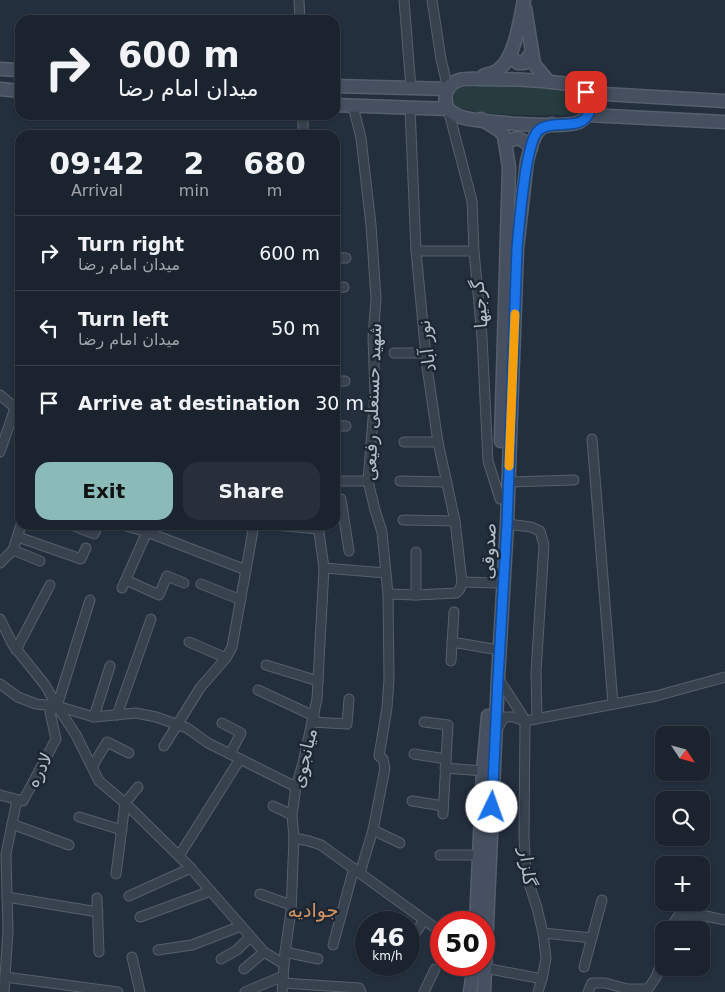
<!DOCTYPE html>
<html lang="en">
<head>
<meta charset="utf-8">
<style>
	:root { --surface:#1b232e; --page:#282f3a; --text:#f1f3f6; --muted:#a0a4aa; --line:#39404a; --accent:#8bbbb9 }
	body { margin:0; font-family:"DejaVu Sans","Noto Sans Arabic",sans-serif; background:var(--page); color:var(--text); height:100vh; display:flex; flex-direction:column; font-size:19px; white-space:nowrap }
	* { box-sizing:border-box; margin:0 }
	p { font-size:16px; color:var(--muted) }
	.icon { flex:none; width:28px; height:28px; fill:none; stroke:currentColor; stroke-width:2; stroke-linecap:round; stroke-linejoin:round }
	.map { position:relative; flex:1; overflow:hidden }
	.sheet { position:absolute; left:15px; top:130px; width:325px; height:400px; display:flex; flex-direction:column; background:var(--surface); border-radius:15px; box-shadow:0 1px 4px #0004,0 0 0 1px var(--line) }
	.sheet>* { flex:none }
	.hud { position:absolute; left:15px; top:15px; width:325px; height:105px; border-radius:15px; box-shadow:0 1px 4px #0004,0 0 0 1px var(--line); background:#1b232e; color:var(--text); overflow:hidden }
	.needle { width:32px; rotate:126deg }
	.controls { position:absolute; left:655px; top:726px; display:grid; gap:10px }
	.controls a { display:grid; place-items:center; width:55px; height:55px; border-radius:10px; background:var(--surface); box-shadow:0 1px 4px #0004,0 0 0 1px var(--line); font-size:25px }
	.speed { position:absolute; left:355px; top:911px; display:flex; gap:10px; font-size:25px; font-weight:700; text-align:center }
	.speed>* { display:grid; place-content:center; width:65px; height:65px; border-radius:50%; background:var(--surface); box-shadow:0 1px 4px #0004,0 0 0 1px var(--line); line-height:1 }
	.speed small { font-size:12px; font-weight:400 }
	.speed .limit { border:8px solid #d22; background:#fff; color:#111 }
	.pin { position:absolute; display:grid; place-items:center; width:42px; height:42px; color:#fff; margin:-21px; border-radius:10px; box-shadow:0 2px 8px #0006 }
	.me { position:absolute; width:55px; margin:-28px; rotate:3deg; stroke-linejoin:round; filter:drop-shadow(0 0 4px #0008) }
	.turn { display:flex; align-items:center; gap:18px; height:105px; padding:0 20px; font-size:22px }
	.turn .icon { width:65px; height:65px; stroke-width:2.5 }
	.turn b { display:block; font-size:35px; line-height:42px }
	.eta { display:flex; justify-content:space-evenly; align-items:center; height:85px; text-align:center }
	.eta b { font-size:30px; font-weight:700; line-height:35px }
	.action { display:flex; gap:10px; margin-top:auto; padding:10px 20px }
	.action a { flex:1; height:58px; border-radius:15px; background:var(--accent); color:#111; font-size:20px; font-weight:700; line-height:58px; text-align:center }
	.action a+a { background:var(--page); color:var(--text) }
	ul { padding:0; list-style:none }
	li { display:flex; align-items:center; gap:15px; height:75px; padding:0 20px; border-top:1px solid var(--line) }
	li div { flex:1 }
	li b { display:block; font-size:19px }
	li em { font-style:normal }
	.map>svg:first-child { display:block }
	.green { fill:#263c3f }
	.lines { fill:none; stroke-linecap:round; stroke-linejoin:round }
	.minor-casing { stroke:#565f6c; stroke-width:11 }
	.secondary-casing { stroke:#565f6c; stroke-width:15 }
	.minor { stroke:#38414e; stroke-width:9 }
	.secondary { stroke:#465061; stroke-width:12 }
	.route-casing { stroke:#114b97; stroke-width:12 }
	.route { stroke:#1a73e8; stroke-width:9 }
	.slow { stroke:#f59e0b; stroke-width:9 }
	.labels { text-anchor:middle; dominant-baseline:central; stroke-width:5; stroke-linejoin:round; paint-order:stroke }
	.street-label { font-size:18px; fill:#b4bcc9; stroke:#1d2633 }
	.neighbourhood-label { font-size:19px; fill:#d59563; stroke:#1d2633 }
</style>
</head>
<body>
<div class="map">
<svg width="725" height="992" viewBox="0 0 725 992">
	<rect width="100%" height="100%" fill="#242f3e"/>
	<!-- green -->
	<path class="green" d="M490,85C520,86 555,83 583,96C584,105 582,108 577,114C541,115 488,118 454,106L452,99L453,93L459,88Z"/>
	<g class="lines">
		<!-- minor casing -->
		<g class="minor-casing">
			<g id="minor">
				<polyline points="299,0 300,20"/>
				<polyline points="404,0 411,88"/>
				<polyline points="432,0 441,59 448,89"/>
				<polyline points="353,106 361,138 371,225 376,298 373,338 375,394 368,481 375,510 382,532 388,594 389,679 387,708 379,756 383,759 385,768 373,830 360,873"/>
				<polyline points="410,108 416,251 427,367 438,442 455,521 462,582"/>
				<polyline points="448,109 472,201 474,251 482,337 488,461 500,499"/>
				<polyline points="303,115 303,135"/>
				<polyline points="416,251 474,251"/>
				<polyline points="335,258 346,258"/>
				<polyline points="335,288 344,287"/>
				<polyline points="394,353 426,353"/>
				<polyline points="335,381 345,381"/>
				<polyline points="0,395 19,411"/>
				<polyline points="335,426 346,426"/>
				<polyline points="592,439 613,704"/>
				<polyline points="404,442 438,442"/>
				<polyline points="0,452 15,408"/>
				<polyline points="335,481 368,481"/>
				<polyline points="400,481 447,482"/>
				<polyline points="509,482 574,480"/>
				<polyline points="341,499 349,551"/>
				<polyline points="403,520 455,521"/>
				<polyline points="507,524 531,527 540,531 544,545 536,672 537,719"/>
				<polyline points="123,525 147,532 246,570"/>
				<polyline points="274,525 319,529"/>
				<polyline points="74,526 94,534 98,525"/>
				<polyline points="18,537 81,559 86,548"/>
				<polyline points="13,550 40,561"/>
				<polyline points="0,563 13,550 21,525"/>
				<polyline points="324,568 386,573"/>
				<polyline points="126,580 159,595 167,576 184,583"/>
				<polyline points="201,584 241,600"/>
				<polyline points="122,588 150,525"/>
				<polyline points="388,594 416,595 456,593 460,589 462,582 496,583"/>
				<polyline points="416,595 416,552"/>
				<polyline points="0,619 13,645 45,685 57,706 76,735 99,781 125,803 187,864 264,952 284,964"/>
				<polyline points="189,642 226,658"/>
				<polyline points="452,642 493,649"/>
				<polyline points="16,650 50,585"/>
				<polyline points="451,661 454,612"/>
				<polyline points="266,665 318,681"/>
				<polyline points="498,678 522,715 525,721 524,837 526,874 537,908 543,933 546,958 542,979"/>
				<polyline points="0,684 18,697 36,704 57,706 94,717 136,713 156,717 187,728 208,743 296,787"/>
				<polyline points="258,690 314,716"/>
				<polyline points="57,706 90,600"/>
				<polyline points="117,715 151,619"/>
				<polyline points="94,717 110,666"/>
				<polyline points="312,722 347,724 349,699"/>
				<polyline points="424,722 448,725 443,814"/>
				<polyline points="222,723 241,733 230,754"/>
				<polyline points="497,730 504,717 514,717 525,721 656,696 725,677"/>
				<polyline points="164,746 200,688 226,658 232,647 254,525"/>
				<polyline points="414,754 446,759"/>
				<polyline points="92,767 107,742 129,753"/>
				<polyline points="445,768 483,771"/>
				<polyline points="0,795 23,801 56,739 50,712 57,706"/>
				<polyline points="412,801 443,806"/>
				<polyline points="273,806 292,815"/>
				<polyline points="79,817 122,830"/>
				<polyline points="12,824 69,845"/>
				<polyline points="373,830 400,843"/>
				<polyline points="294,838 309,841 321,845 441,932"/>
				<polyline points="440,855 480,855"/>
				<polyline points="179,856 240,759"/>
				<polyline points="116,874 125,803 138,787"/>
				<polyline points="260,894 291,905"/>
				<polyline points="129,896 191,868"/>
				<polyline points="7,897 98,912"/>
				<polyline points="97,898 99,952"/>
				<polyline points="140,917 211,891"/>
				<polyline points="669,930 679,915 706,916 725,920"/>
				<polyline points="543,933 592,938"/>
				<polyline points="409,943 424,920"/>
				<polyline points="333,945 354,868"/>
				<polyline points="158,950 192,945 241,926"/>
				<polyline points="285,952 318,959"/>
				<polyline points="132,957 140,992"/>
				<polyline points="221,959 237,950 250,937"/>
				<polyline points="584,967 602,900"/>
				<polyline points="485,968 542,979 538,992"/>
				<polyline points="244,969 264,952"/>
				<polyline points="5,977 118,992"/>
				<polyline points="282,983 359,988 361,992"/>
				<polyline points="4,992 8,931 6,854 17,800"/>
				<polyline points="245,992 283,976"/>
				<polyline points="282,992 285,952 291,911 294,838 292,815 296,787 303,763 317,699 324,568 318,525"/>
				<polyline points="424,992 435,969"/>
				<polyline points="588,992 592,983 605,983 628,989 648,989 656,977 664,955"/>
			</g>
		</g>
		<!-- secondary casing -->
		<g class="secondary-casing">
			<g id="secondary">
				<polyline points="525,8 534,64 549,82"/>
				<polyline points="509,56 518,63 524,63 531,53"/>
				<polyline points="0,69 20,70"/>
				<path d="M483,76C488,74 494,73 498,70C515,59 520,19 524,0"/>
				<path d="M483,79C509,79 534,80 560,83C566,84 573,84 578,87C587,91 592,98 590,108C589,115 585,119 579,122C564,129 478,122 461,117C456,115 451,112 448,109C445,104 445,99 446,93C451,76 469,79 483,79Z"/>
				<polyline points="335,86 448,89"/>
				<polyline points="0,89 20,91"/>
				<polyline points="587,93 725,101"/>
				<polyline points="335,105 448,109"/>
				<polyline points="588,115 725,122"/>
				<polyline points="481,119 500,131 504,136 509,167 501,441"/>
				<polyline points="505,142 518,138 527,143 531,148"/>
				<polyline points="476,922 483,771 488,716"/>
				<polyline points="470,992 474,965"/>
				<polyline points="484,992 498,678 507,524 517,249 527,161 532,143 536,134 541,128 552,124"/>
			</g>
		</g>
		<!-- minor -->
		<use href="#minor" class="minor"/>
		<!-- secondary -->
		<use href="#secondary" class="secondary"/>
	</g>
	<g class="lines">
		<!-- route casing -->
		<g class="route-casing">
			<path id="route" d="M492,807L498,678L507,524L517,249C519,227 525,147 537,132C550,117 584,134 590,110C592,103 590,98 586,92"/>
		</g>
		<!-- route -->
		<use href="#route" class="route"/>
		<!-- slow -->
		<polyline class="slow" points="509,466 515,314"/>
	</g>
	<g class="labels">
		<!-- street labels -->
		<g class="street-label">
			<text transform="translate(479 304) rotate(-95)">گرجیها</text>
			<text transform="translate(426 346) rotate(-97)">نور آباد</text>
			<text transform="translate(372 402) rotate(-88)">شهید حسنعلی رفیعی</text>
			<text transform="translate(488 551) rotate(-87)">صدوقی</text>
			<text transform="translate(304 758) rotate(-77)">میانجوی</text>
			<text transform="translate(39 770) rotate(-62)">لادره</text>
			<text transform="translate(528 867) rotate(83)">گلزار</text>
		</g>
		<!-- neighbourhood labels -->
		<g class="neighbourhood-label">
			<text x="313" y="910">جوادیه</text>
		</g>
	</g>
</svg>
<div class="controls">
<a><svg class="needle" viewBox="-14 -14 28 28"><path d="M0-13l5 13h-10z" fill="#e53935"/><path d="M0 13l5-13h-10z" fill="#a0a4aa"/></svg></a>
<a><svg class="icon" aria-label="search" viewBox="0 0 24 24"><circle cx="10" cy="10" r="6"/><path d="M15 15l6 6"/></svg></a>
<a>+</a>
<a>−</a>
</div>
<div class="speed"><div>46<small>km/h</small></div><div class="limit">50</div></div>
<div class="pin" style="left:586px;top:92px;background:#d93025"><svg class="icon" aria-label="arrive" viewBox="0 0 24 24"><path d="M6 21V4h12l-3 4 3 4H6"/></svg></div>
<svg class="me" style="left:492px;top:807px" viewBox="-20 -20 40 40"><circle r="19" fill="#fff"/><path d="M0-13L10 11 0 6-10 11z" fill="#1a73e8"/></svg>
<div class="hud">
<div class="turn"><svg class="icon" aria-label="right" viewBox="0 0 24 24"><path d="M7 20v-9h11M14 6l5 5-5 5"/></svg><div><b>600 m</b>میدان امام رضا</div></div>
</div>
<section class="sheet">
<div class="eta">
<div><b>09:42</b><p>Arrival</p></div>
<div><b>2</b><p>min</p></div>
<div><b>680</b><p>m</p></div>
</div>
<ul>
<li><svg class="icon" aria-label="right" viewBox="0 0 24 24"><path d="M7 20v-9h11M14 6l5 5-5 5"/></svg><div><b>Turn right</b><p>میدان امام رضا</p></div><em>600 m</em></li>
<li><svg class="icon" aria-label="left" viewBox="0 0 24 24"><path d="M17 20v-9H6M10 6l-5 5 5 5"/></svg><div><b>Turn left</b><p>میدان امام رضا</p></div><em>50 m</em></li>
<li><svg class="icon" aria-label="arrive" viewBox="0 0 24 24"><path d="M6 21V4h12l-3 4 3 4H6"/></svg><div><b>Arrive at destination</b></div><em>30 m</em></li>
</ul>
<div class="action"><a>Exit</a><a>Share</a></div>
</section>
</div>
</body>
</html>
